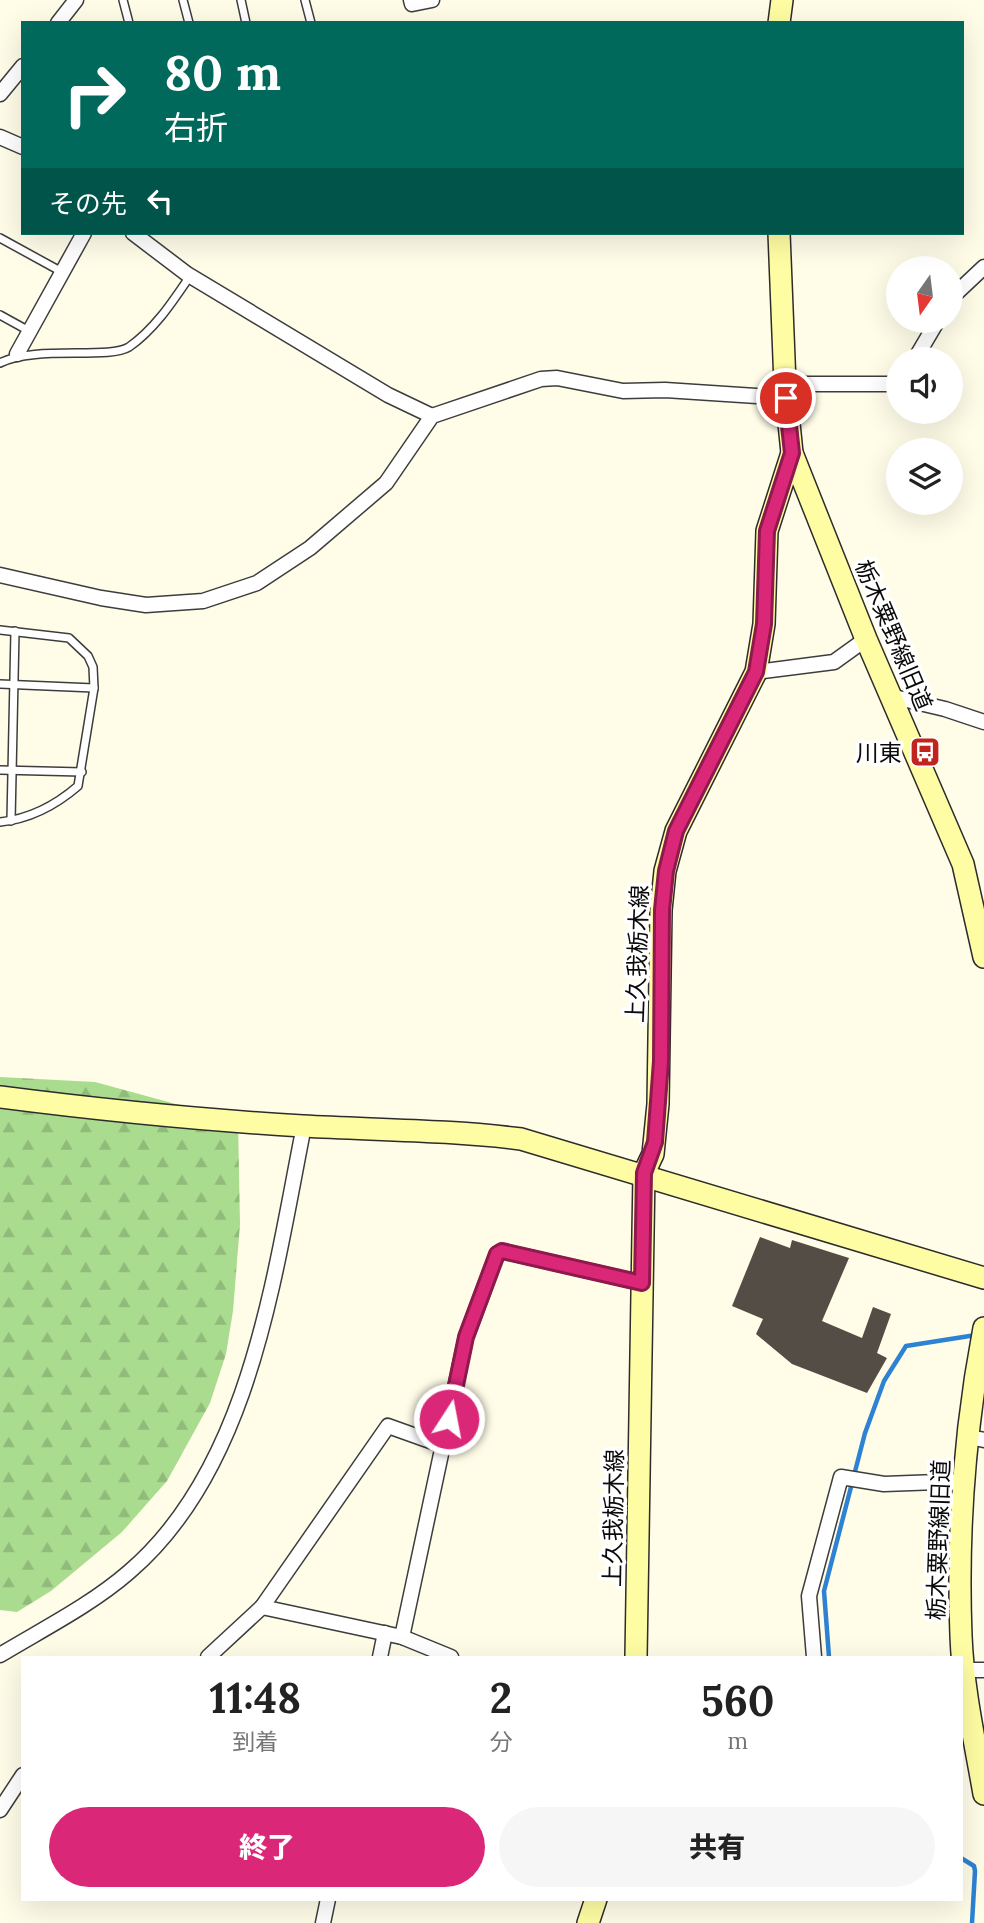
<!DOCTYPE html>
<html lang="ja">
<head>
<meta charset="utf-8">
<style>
	:root { --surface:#fff; --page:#f6f6f6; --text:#222; --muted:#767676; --accent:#db2777 }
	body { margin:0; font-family:Lora,"Noto Sans JP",serif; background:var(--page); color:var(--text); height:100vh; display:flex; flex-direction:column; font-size:26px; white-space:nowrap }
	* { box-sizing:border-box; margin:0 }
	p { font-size:23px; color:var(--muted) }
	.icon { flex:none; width:38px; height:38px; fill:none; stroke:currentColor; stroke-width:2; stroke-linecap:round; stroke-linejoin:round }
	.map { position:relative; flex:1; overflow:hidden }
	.side { position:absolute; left:21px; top:1656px; width:942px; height:245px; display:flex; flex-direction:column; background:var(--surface); border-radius:0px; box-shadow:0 7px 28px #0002 }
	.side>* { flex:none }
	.guide { position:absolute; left:21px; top:21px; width:943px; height:214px; border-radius:0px; box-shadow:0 7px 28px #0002; background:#00695c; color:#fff; overflow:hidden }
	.needle { width:46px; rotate:194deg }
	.buttons { position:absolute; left:886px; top:256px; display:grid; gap:14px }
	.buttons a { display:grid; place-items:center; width:77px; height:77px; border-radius:50%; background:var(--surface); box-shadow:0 7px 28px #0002; font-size:35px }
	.pin { position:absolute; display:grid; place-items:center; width:60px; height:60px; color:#fff; margin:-30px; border:4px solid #fff; border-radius:50%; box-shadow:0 2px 7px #0007 }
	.me { position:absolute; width:77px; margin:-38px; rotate:11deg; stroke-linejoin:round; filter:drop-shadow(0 0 5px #0008) }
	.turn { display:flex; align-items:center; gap:24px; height:147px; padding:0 28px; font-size:32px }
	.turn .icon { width:91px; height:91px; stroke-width:2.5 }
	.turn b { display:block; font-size:49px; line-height:60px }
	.then { display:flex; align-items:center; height:66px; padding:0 28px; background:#0003; gap:14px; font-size:26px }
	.eta { display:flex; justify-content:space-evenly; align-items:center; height:119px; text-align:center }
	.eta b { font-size:42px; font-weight:800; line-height:49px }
	.button { display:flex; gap:14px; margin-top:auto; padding:14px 28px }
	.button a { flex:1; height:80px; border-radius:42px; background:var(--accent); color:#fff; font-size:28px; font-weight:800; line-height:80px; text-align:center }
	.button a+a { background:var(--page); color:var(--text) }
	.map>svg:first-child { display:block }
	.forest { fill:url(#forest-firs) }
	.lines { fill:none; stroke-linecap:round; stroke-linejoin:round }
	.stream { stroke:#2d82d4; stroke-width:4.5 }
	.building { fill:#534d46 }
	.lane-casing { stroke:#3d3d3d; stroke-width:10 }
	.street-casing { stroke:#3d3d3d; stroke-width:17 }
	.secondary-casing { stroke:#2c2c2c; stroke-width:24 }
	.lane { stroke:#fff; stroke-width:7 }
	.street { stroke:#fff; stroke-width:14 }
	.secondary { stroke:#fffda3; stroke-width:21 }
	.route-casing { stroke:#8e194d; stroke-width:18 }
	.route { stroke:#db2777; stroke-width:12 }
	.labels { text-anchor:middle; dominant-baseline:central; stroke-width:7; stroke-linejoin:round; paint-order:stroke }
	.street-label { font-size:23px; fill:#0a0a0a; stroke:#fff }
	.poi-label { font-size:23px; fill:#0a0a0a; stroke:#fff; text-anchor:end }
</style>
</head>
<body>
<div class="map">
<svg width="984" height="1923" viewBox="0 0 984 1923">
	<defs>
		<pattern id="forest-firs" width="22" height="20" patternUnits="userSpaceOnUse" patternTransform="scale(1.75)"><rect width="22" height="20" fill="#aadc8f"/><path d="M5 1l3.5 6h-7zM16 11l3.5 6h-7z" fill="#91bb7a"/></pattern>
	</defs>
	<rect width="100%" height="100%" fill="#fffde8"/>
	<!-- forest -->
	<polygon class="forest" points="0,1077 95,1082 238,1121 240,1224 233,1311 226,1354 210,1403 167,1481 122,1532 51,1591 17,1612 0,1610"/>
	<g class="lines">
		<!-- stream -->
		<g class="stream">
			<polyline points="829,1657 824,1591 865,1433 884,1381 906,1346 976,1335"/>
			<polyline points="961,1858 974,1866 975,1871 972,1923"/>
		</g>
	</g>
	<!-- building -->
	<polygon class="building" points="760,1237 790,1248 792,1240 849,1258 822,1321 862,1338 873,1307 891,1314 877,1353 887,1358 867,1393 792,1364 756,1334 763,1319 732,1306"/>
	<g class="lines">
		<!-- lane casing -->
		<g class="lane-casing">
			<g id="lane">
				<polyline points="123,0 129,23"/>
				<polyline points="183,0 189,23"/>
				<polyline points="241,0 246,23"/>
				<polyline points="305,0 311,23"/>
				<polyline points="0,238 62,272"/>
				<polyline points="0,315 29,331"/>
				<path d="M0,363C35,345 108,360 129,347C155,329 173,301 190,276"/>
				<path d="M0,630L69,638L88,656L93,667L94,688L78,786C56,805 29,819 0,822"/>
				<polyline points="0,684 94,688"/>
				<polyline points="0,770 82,772"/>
				<polyline points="11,821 15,631"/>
			</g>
		</g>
		<!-- street casing -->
		<g class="street-casing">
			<g id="street">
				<polyline points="411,0 412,4 432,0"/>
				<polyline points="58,23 76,0"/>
				<polyline points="0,94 23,66"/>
				<polyline points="0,137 23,147"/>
				<polyline points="133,233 187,274 388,395 432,416"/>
				<polyline points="950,299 984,267"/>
				<polyline points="17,354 84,233"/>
				<polyline points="915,359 938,320"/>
				<polyline points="785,384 898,384"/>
				<polyline points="0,575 101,598 146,605 203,601 257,583 310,548 386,483 432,416 541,379 557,378 623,391 665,390 786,398"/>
				<polyline points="756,672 834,662 866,639"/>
				<polyline points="890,696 945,709 984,722"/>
				<polyline points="969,1437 984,1440"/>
				<polyline points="262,1607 402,1637 451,1657"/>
				<polyline points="402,1637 466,1337 497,1254 502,1251 642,1283"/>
				<path d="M0,1655C43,1629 91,1605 129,1572C251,1468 274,1275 304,1126"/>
				<polyline points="208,1657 262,1607 388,1426 444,1446"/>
				<polyline points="380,1657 385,1633"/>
				<polyline points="814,1657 809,1596 841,1477 884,1484 965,1481"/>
				<polyline points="965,1670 984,1670"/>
				<polyline points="0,1810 23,1775"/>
				<polyline points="323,1923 328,1899"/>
			</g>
		</g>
		<!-- secondary casing -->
		<g class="secondary-casing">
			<g id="secondary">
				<polyline points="779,23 782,0"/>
				<polyline points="779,233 785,384 792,453 866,639 963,864 984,957"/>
				<path d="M0,1097C101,1110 201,1120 303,1126C376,1130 449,1130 521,1139L984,1278"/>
				<path d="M984,1328C965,1428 957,1534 961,1636C963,1689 975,1742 984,1794"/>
				<polyline points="636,1657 644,1173 653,1154 658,1104 661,910 665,871 676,831 756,672 764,624 767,531 792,453"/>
				<polyline points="588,1923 596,1899"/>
			</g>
		</g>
		<!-- lane -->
		<use href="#lane" class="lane"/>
		<!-- street -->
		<use href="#street" class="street"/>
		<!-- secondary -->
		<use href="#secondary" class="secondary"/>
	</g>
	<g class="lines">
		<!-- route casing -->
		<g class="route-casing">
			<polyline id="route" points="449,1419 466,1337 497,1254 502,1251 642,1283 644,1173 655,1142 661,1061 662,910 666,871 676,831 756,672 764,624 767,531 792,453 786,398"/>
		</g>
		<!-- route -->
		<use href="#route" class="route"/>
	</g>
	<!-- icons -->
	<defs>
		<g id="bus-square" transform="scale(1.575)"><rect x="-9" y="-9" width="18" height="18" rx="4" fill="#c0241d" stroke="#fff"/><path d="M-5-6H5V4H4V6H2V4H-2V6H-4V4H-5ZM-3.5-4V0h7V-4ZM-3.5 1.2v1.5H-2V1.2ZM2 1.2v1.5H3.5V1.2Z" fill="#fff"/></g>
	</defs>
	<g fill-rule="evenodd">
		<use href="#bus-square" x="925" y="752"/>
	</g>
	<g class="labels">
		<!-- street labels -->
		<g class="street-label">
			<text transform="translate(894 635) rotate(67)">栃木粟野線旧道</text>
			<text transform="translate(637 954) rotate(-88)">上久我栃木線</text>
			<text transform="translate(613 1518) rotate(-89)">上久我栃木線</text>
			<text transform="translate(938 1540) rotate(-88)">栃木粟野線旧道</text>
		</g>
		<!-- poi labels -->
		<g class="poi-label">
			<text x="902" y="752">川東</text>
		</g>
	</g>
</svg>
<div class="buttons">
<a><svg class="needle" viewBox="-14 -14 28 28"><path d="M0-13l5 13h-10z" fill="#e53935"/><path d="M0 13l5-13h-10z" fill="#767676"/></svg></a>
<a><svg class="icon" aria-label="sound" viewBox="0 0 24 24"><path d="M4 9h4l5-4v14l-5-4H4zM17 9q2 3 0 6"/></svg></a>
<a><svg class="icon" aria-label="layers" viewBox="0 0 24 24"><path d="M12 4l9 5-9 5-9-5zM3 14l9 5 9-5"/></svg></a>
</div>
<div class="pin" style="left:786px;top:398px;background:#d93025"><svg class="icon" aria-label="arrive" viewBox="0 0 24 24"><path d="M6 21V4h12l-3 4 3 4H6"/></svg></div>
<svg class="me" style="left:449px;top:1419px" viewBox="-20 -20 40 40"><circle r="17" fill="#db2777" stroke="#fff" stroke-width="3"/><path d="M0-11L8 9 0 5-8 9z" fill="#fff"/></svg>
<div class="guide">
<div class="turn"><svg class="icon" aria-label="right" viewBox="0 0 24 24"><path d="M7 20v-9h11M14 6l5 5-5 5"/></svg><div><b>80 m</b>右折</div></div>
<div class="then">その先<svg class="icon" aria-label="left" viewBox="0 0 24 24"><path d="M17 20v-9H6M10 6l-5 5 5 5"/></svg></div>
</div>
<section class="side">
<div class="eta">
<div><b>11:48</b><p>到着</p></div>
<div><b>2</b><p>分</p></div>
<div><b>560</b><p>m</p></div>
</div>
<div class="button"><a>終了</a><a>共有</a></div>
</section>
</div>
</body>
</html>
